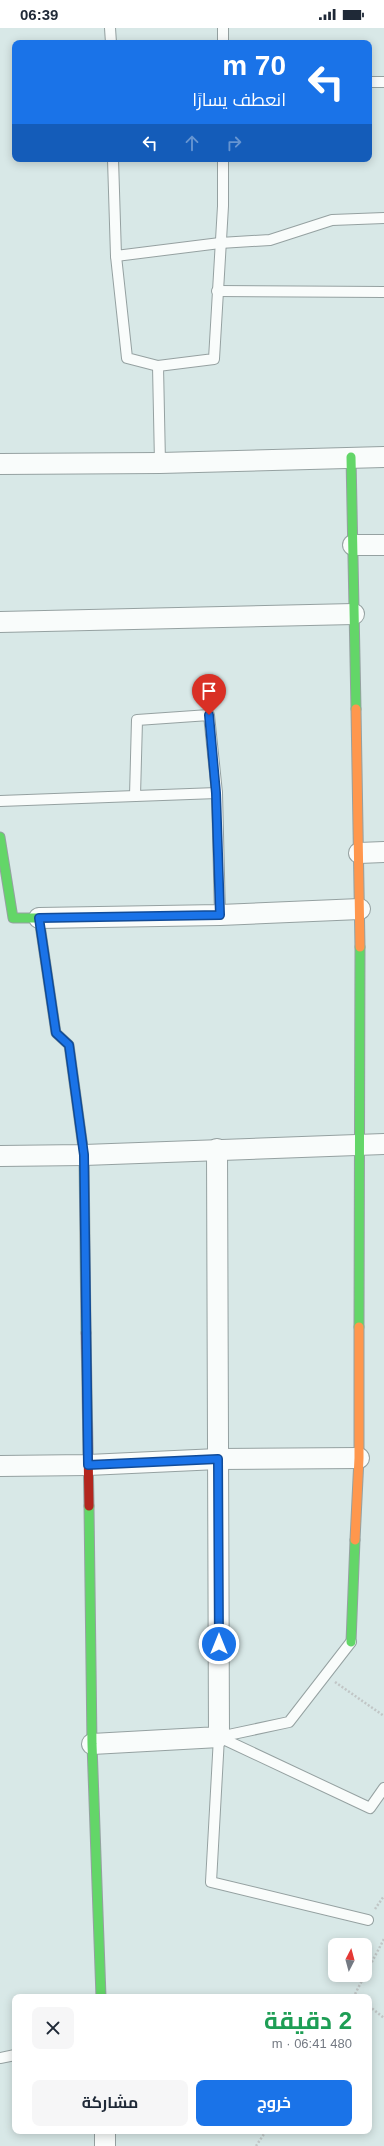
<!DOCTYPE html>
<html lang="ar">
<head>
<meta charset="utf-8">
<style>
	:root { --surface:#fff; --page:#f6f6f7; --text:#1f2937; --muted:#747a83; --accent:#1a73e8 }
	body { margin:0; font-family:Arial,Cairo,sans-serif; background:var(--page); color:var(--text); direction:rtl; height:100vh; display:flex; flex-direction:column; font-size:15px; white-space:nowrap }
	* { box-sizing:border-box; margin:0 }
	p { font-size:13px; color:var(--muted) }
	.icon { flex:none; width:22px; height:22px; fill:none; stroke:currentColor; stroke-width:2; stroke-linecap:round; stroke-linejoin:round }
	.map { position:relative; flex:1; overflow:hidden; direction:ltr }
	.side { position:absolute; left:12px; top:1966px; width:360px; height:140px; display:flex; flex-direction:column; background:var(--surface); border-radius:8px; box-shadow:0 2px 10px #0003; direction:rtl }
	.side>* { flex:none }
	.hud { position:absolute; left:12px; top:12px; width:360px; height:122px; border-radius:8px; box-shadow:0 2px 10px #0003; direction:rtl; background:#1a73e8; color:#fff; overflow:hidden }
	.needle { width:26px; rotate:6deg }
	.buttons { position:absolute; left:328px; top:1910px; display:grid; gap:8px }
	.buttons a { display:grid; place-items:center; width:44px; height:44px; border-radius:8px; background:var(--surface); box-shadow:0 2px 10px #0003; font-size:20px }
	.pin { position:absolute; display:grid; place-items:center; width:34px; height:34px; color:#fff; margin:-41px -17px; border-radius:50% 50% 50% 0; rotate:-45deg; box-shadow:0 0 4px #0007 }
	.pin .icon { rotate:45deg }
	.me { position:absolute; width:44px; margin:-22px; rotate:0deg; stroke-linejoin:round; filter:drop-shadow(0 0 3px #0008) }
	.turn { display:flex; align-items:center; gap:14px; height:84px; padding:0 20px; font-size:18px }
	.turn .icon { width:52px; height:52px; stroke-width:2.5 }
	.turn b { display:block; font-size:28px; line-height:34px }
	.lanes { display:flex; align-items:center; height:38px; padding:0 20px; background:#0003; justify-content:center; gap:20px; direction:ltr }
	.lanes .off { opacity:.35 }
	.round { display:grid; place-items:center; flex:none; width:42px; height:42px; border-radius:8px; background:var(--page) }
	.head { display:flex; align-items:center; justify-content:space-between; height:68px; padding:0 20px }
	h1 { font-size:24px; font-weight:700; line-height:30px; color:#1e9e55 }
	.cta { display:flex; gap:8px; margin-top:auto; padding:8px 20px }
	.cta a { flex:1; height:46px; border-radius:8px; background:var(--accent); color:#fff; font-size:16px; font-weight:700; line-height:46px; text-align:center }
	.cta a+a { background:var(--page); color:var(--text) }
	.status { display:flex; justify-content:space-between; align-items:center; height:28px; padding:0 20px; background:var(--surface); direction:ltr }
	.status svg { height:11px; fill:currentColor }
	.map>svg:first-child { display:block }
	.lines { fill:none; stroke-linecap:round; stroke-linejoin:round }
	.lane-casing { stroke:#95a1a1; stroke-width:12 }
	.street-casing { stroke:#95a1a1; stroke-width:22 }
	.fast-casing { stroke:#95a1a1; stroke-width:11 }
	.slow-casing { stroke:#95a1a1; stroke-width:11 }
	.jam-casing { stroke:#95a1a1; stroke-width:11 }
	.path { stroke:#c1c6c6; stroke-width:2.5; stroke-dasharray:2 2; stroke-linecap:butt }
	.lane { stroke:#f9fcfb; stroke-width:10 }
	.street { stroke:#f9fcfb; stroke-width:20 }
	.fast { stroke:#63d668; stroke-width:9 }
	.slow { stroke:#ff974d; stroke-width:9 }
	.jam { stroke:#b3261e; stroke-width:9 }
	.route-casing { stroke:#114b97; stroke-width:10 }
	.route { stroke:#1a73e8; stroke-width:7 }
</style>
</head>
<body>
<div class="status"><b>06:39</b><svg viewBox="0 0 49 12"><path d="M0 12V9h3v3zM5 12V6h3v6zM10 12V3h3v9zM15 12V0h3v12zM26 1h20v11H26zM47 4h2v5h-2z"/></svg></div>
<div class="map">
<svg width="384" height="2118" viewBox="0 0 384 2118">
	<rect width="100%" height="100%" fill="#d8e8e7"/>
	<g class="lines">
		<!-- lane casing -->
		<g class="lane-casing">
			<g id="lane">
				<polyline points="110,0 111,15"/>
				<polyline points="223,0 223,15"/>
				<polyline points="369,54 384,54"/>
				<polyline points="113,131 116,228 220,215 270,212 332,192 384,190"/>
				<polyline points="116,228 127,330 158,338"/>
				<polyline points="217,263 384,264"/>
				<polyline points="160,435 158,338 214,331 223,178 223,131"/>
				<polyline points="135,768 137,692 209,687 217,765 220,887"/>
				<polyline points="0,773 217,765"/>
				<polyline points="219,1709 211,1854 368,1892"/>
				<polyline points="219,1709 370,1780 384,1760"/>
				<polyline points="219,1709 289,1694 351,1614"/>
				<polyline points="0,2030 15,2027"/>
			</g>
		</g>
		<!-- street casing -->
		<g class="street-casing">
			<g id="street">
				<polyline points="0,436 160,435 384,429"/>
				<polyline points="353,517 384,517"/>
				<polyline points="0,594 354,586"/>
				<polyline points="359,825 384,824"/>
				<polyline points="39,890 220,887 360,881"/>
				<polyline points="0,1128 84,1127 384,1116"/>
				<polyline points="0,1438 88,1437 218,1431 359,1430"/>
				<polyline points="92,1716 219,1709 217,1121"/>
				<polyline points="105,2103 105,2118"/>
			</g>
		</g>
		<!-- fast casing -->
		<g class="fast-casing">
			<g id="fast">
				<polyline points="351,429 356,681"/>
				<polyline points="0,809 13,890 39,890 56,1005 69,1017 84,1127 86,1305"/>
				<polyline points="359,1299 360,919"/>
				<polyline points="89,1478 92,1716 101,1969"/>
				<polyline points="351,1614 355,1512"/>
			</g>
		</g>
		<!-- slow casing -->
		<g class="slow-casing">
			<g id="slow">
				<polyline points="356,681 360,919"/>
				<polyline points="355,1512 359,1430 359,1299"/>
			</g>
		</g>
		<!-- jam casing -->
		<g class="jam-casing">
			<polyline id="jam" points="86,1305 89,1478"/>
		</g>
		<!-- path -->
		<g class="path">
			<polyline points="335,1654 384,1688"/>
			<polyline points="375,1881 384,1868"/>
			<polyline points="355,1966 384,1911"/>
			<polyline points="353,1969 355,1966 359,1969"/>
			<polyline points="369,1978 384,1990"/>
			<polyline points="256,2118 266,2103"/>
		</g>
		<!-- lane -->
		<use href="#lane" class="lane"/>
		<!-- street -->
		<use href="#street" class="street"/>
		<!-- fast -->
		<use href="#fast" class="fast"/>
		<!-- slow -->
		<use href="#slow" class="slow"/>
		<!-- jam -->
		<use href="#jam" class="jam"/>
	</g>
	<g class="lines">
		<!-- route casing -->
		<g class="route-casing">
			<polyline id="route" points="209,687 216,765 220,887 39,890 56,1005 69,1017 84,1127 88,1437 218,1431 219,1616"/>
		</g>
		<!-- route -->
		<use href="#route" class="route"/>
	</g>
</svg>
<div class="buttons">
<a><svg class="needle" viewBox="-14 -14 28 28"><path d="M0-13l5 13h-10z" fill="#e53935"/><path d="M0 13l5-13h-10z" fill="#747a83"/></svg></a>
</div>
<div class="pin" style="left:209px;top:687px;background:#d93025"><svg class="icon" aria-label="arrive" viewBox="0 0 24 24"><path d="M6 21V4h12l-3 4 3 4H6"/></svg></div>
<svg class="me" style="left:219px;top:1616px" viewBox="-20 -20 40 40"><circle r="17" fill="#1a73e8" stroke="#fff" stroke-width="3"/><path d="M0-11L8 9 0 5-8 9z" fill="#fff"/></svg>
<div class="hud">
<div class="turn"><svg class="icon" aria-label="left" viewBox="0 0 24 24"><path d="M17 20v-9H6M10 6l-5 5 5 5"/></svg><div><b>70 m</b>انعطف يسارًا</div></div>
<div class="lanes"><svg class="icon" aria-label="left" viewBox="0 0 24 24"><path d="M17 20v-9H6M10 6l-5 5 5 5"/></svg><svg class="icon off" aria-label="ahead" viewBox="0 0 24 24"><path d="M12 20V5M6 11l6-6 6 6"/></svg><svg class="icon off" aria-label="right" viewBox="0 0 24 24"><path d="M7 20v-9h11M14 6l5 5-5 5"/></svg></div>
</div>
<section class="side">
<div class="head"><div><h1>2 دقيقة</h1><p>480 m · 06:41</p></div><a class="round"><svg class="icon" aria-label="close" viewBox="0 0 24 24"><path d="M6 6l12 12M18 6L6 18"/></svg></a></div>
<div class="cta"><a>خروج</a><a>مشاركة</a></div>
</section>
</div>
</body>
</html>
